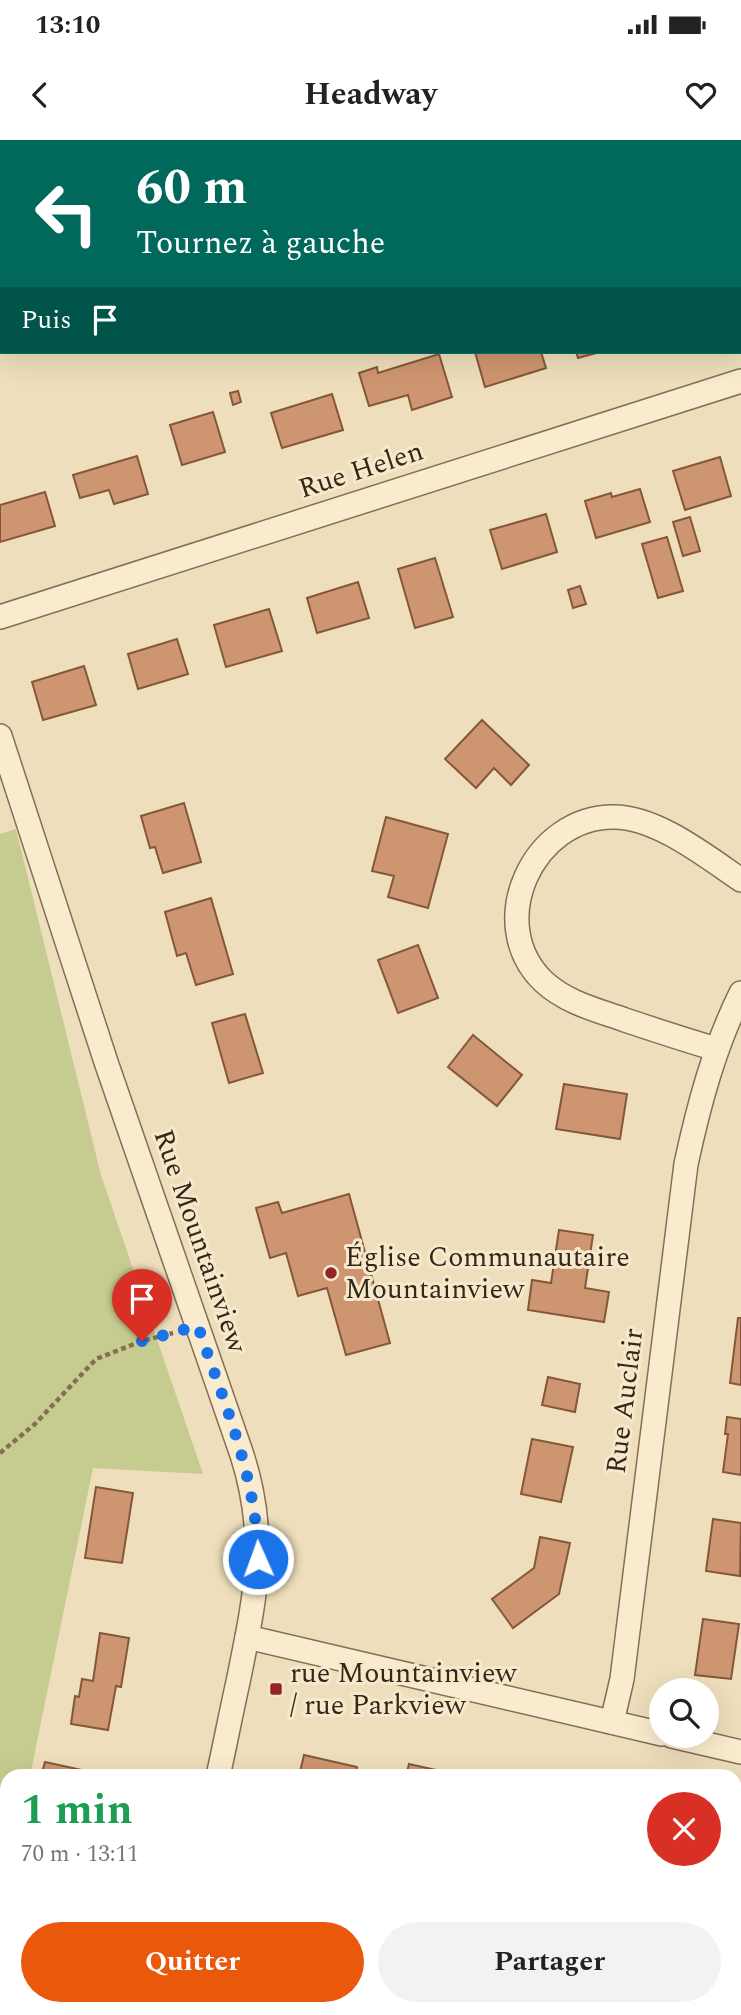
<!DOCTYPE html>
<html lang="fr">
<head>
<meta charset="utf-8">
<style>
	:root { --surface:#fff; --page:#f2f2f2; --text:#222; --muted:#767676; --accent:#ea580c }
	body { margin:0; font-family:Spectral,serif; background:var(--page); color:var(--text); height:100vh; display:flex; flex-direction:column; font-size:26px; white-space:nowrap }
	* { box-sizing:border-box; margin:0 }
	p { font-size:23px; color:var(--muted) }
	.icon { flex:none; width:38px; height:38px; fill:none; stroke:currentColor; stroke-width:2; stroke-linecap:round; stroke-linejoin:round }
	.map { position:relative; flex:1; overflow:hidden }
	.drawer { position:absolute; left:0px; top:1629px; width:742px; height:247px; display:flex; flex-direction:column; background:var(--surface); border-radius:21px 21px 0 0; box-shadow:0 7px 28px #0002 }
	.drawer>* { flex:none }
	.banner { position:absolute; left:0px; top:0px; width:742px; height:214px; box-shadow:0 7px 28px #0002; background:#00695c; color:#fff; overflow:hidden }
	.fabs { position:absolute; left:649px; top:1538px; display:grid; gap:14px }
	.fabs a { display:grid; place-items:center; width:70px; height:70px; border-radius:50%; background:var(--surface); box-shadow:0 7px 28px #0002; font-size:35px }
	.pin { position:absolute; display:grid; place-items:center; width:60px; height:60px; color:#fff; margin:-72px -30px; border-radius:50% 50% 50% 0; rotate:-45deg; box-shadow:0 0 7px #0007 }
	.pin .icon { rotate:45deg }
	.me { position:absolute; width:77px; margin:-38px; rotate:358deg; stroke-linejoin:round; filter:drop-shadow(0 0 5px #0008) }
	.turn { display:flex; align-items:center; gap:24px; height:147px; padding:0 21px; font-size:32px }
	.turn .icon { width:91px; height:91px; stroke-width:2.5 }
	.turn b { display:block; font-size:49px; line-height:60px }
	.then { display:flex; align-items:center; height:66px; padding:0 21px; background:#0003; gap:14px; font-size:26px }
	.round { display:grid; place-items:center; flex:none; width:74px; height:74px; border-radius:37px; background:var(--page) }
	.overview { display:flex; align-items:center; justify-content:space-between; height:119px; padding:0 21px }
	h1 { font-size:42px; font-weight:700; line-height:52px; color:#1e9e55 }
	.button { display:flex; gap:14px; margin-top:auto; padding:14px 21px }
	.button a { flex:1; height:80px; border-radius:42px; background:var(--accent); color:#fff; font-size:28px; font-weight:700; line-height:80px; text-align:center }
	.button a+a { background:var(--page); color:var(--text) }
	.status { display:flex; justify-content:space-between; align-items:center; height:49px; padding:0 35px; background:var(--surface); direction:ltr }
	.status svg { height:19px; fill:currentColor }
	header { display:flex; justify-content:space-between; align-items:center; height:91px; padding:0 21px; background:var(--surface); font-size:32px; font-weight:700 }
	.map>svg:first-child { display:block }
	.green { fill:#c6cc8f }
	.building { fill:#ce9670; stroke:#85573a; stroke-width:2 }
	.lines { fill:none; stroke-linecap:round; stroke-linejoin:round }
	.minor-casing { stroke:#866e55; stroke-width:26 }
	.path { stroke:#866e55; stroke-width:4.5; stroke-dasharray:5 3.5; stroke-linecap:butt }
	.minor { stroke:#f9ecce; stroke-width:23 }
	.route { stroke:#1a73e8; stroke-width:12; stroke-dasharray:0 21.6 }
	.poi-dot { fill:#962426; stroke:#f6e9cb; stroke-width:2.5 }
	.labels { text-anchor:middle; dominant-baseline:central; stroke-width:6; stroke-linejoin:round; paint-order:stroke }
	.street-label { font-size:28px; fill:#34271a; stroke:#f6e9cb }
	.poi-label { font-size:28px; fill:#34271a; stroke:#f6e9cb; text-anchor:start }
</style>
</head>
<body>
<div class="status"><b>13:10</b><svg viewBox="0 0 49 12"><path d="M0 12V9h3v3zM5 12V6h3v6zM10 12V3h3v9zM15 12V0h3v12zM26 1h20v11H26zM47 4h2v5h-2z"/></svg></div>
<header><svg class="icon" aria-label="back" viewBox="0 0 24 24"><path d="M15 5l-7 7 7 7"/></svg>Headway<svg class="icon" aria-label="heart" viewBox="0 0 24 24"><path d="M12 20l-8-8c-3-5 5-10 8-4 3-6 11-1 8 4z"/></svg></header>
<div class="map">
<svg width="741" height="1875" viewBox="0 0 741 1875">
	<rect width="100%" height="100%" fill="#eedebb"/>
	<!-- green -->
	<polygon class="green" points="16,689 101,1035 203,1334 93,1328 30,1636 7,1636 7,1748 0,1782 0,694"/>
	<!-- building -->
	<g class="building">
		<polygon points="484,0 554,0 555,2 485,2"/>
		<polygon points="475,212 541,212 546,228 485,247"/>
		<polygon points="576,212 600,212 578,218"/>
		<polygon points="439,214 452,257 412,270 408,255 369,266 359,233 377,227 378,233"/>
		<polygon points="238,251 241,262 233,265 230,253"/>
		<polygon points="332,254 343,290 282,308 271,273"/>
		<polygon points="213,272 225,312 182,325 170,285"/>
		<polygon points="137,316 148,354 114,364 109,350 80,358 73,335"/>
		<polygon points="720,317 731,356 685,370 673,331"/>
		<polygon points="640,349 650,382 596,398 585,361 611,353 612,357"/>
		<polygon points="45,352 55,386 0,402 0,365"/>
		<polygon points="546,374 557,412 502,429 490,390"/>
		<polygon points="690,377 700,411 683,416 673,382"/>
		<polygon points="667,397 683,451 658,458 642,404"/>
		<polygon points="435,418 453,477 415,488 398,429"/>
		<polygon points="358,442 369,478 317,493 307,458"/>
		<polygon points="580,446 586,464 573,468 568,450"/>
		<polygon points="269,469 282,511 226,527 214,485"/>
		<polygon points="177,499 188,534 138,549 128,514"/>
		<polygon points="84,526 96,565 43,580 32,542"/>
		<polygon points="482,580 529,625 511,645 494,628 476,648 445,619"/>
		<polygon points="184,663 201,722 163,733 155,707 150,708 141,676"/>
		<polygon points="386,677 448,694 428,768 388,757 394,736 372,731"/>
		<polygon points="211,758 233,834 196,845 186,813 177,816 165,772"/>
		<polygon points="418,805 438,858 398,873 378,820"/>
		<polygon points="245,874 263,933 229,943 212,883"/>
		<polygon points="473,895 522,935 497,966 448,927"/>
		<polygon points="564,944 627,954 620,999 556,989"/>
		<polygon points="349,1054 390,1203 346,1215 327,1148 298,1156 286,1113 270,1118 256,1068 278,1062 282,1073"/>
		<polygon points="559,1090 593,1095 585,1148 609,1152 604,1182 528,1170 532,1140 551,1143"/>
		<polygon points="738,1178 741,1178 741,1245 730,1243"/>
		<polygon points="548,1237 580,1244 575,1272 542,1265"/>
		<polygon points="727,1277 741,1279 741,1335 723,1332 728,1294 725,1294"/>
		<polygon points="532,1299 573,1307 561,1362 521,1354"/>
		<polygon points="96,1347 133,1353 122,1423 85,1418"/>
		<polygon points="713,1379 741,1383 740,1436 706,1431"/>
		<polygon points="540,1397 570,1403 559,1454 513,1488 492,1459 534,1428"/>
		<polygon points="703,1479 739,1484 731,1539 695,1535"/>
		<polygon points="100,1493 129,1498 121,1547 116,1546 108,1590 71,1584 75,1556 79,1557 82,1539 93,1541"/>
		<polygon points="304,1615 357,1627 355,1636 299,1636"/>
		<polygon points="45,1622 109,1636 41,1636"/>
		<polygon points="409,1624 463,1636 406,1636"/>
		<polygon points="735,1713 741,1714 741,1748 735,1747"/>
		<polygon points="735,1858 741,1859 741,1875 717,1875 718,1869 735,1869"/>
		<polygon points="604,1869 663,1869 662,1875 611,1875 603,1873"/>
	</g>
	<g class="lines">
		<!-- minor casing -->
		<g class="minor-casing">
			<g id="minor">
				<polyline points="167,2 173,0"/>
				<polyline points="0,54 2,54"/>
				<polyline points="0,477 741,241"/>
				<path d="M0,596L106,922L242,1315C269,1399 255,1458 238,1542C231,1573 225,1605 218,1636"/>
				<path d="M716,909C685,900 655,890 625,880C597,870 567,863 544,842C483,784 533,676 614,677C657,677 707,717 741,740"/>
				<polyline points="247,1497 662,1594"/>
				<path d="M612,1582L622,1539L686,1024C699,964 714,908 741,853"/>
				<polyline points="672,1596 741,1612"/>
				<polyline points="325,1869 351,1875"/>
				<polyline points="161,1875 163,1869"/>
			</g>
		</g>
		<!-- path -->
		<polyline class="path" points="0,1313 35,1284 96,1219 142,1201 173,1193"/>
		<!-- minor -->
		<use href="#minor" class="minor"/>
	</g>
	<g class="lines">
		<!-- route -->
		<path class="route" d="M142,1201L198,1186C224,1263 257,1337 258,1419"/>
	</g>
	<!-- markers -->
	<g class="poi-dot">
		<circle cx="331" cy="1133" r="7"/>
		<rect x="269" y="1542" width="14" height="14" rx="3.5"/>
	</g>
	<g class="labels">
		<!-- street labels -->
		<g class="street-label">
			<text transform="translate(361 330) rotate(-18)">Rue Helen</text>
			<text transform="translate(200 1101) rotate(71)">Rue Mountainview</text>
			<text transform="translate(625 1261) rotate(-83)">Rue Auclair</text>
		</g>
		<!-- poi labels -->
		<g class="poi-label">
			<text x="345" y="1117">Église Communautaire<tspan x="345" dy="32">Mountainview</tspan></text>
			<text x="290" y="1533">rue Mountainview<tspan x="290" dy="32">/ rue Parkview</tspan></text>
		</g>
	</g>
</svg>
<div class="fabs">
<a><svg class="icon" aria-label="search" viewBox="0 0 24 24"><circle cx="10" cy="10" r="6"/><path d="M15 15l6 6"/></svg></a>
</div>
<div class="pin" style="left:142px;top:1201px;background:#d93025"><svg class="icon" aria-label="arrive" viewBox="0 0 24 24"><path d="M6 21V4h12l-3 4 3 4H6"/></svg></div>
<svg class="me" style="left:258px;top:1419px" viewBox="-20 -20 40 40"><circle r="17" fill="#1a73e8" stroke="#fff" stroke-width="3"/><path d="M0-11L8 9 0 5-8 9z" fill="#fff"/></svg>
<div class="banner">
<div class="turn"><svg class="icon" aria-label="left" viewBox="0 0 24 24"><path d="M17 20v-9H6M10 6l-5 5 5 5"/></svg><div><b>60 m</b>Tournez à gauche</div></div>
<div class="then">Puis<svg class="icon" aria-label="arrive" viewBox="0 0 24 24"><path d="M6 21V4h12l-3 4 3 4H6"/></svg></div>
</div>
<section class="drawer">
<div class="overview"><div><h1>1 min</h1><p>70 m · 13:11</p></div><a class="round" style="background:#d93025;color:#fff"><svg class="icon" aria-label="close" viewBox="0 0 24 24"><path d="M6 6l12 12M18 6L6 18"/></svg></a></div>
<div class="button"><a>Quitter</a><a>Partager</a></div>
</section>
</div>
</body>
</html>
